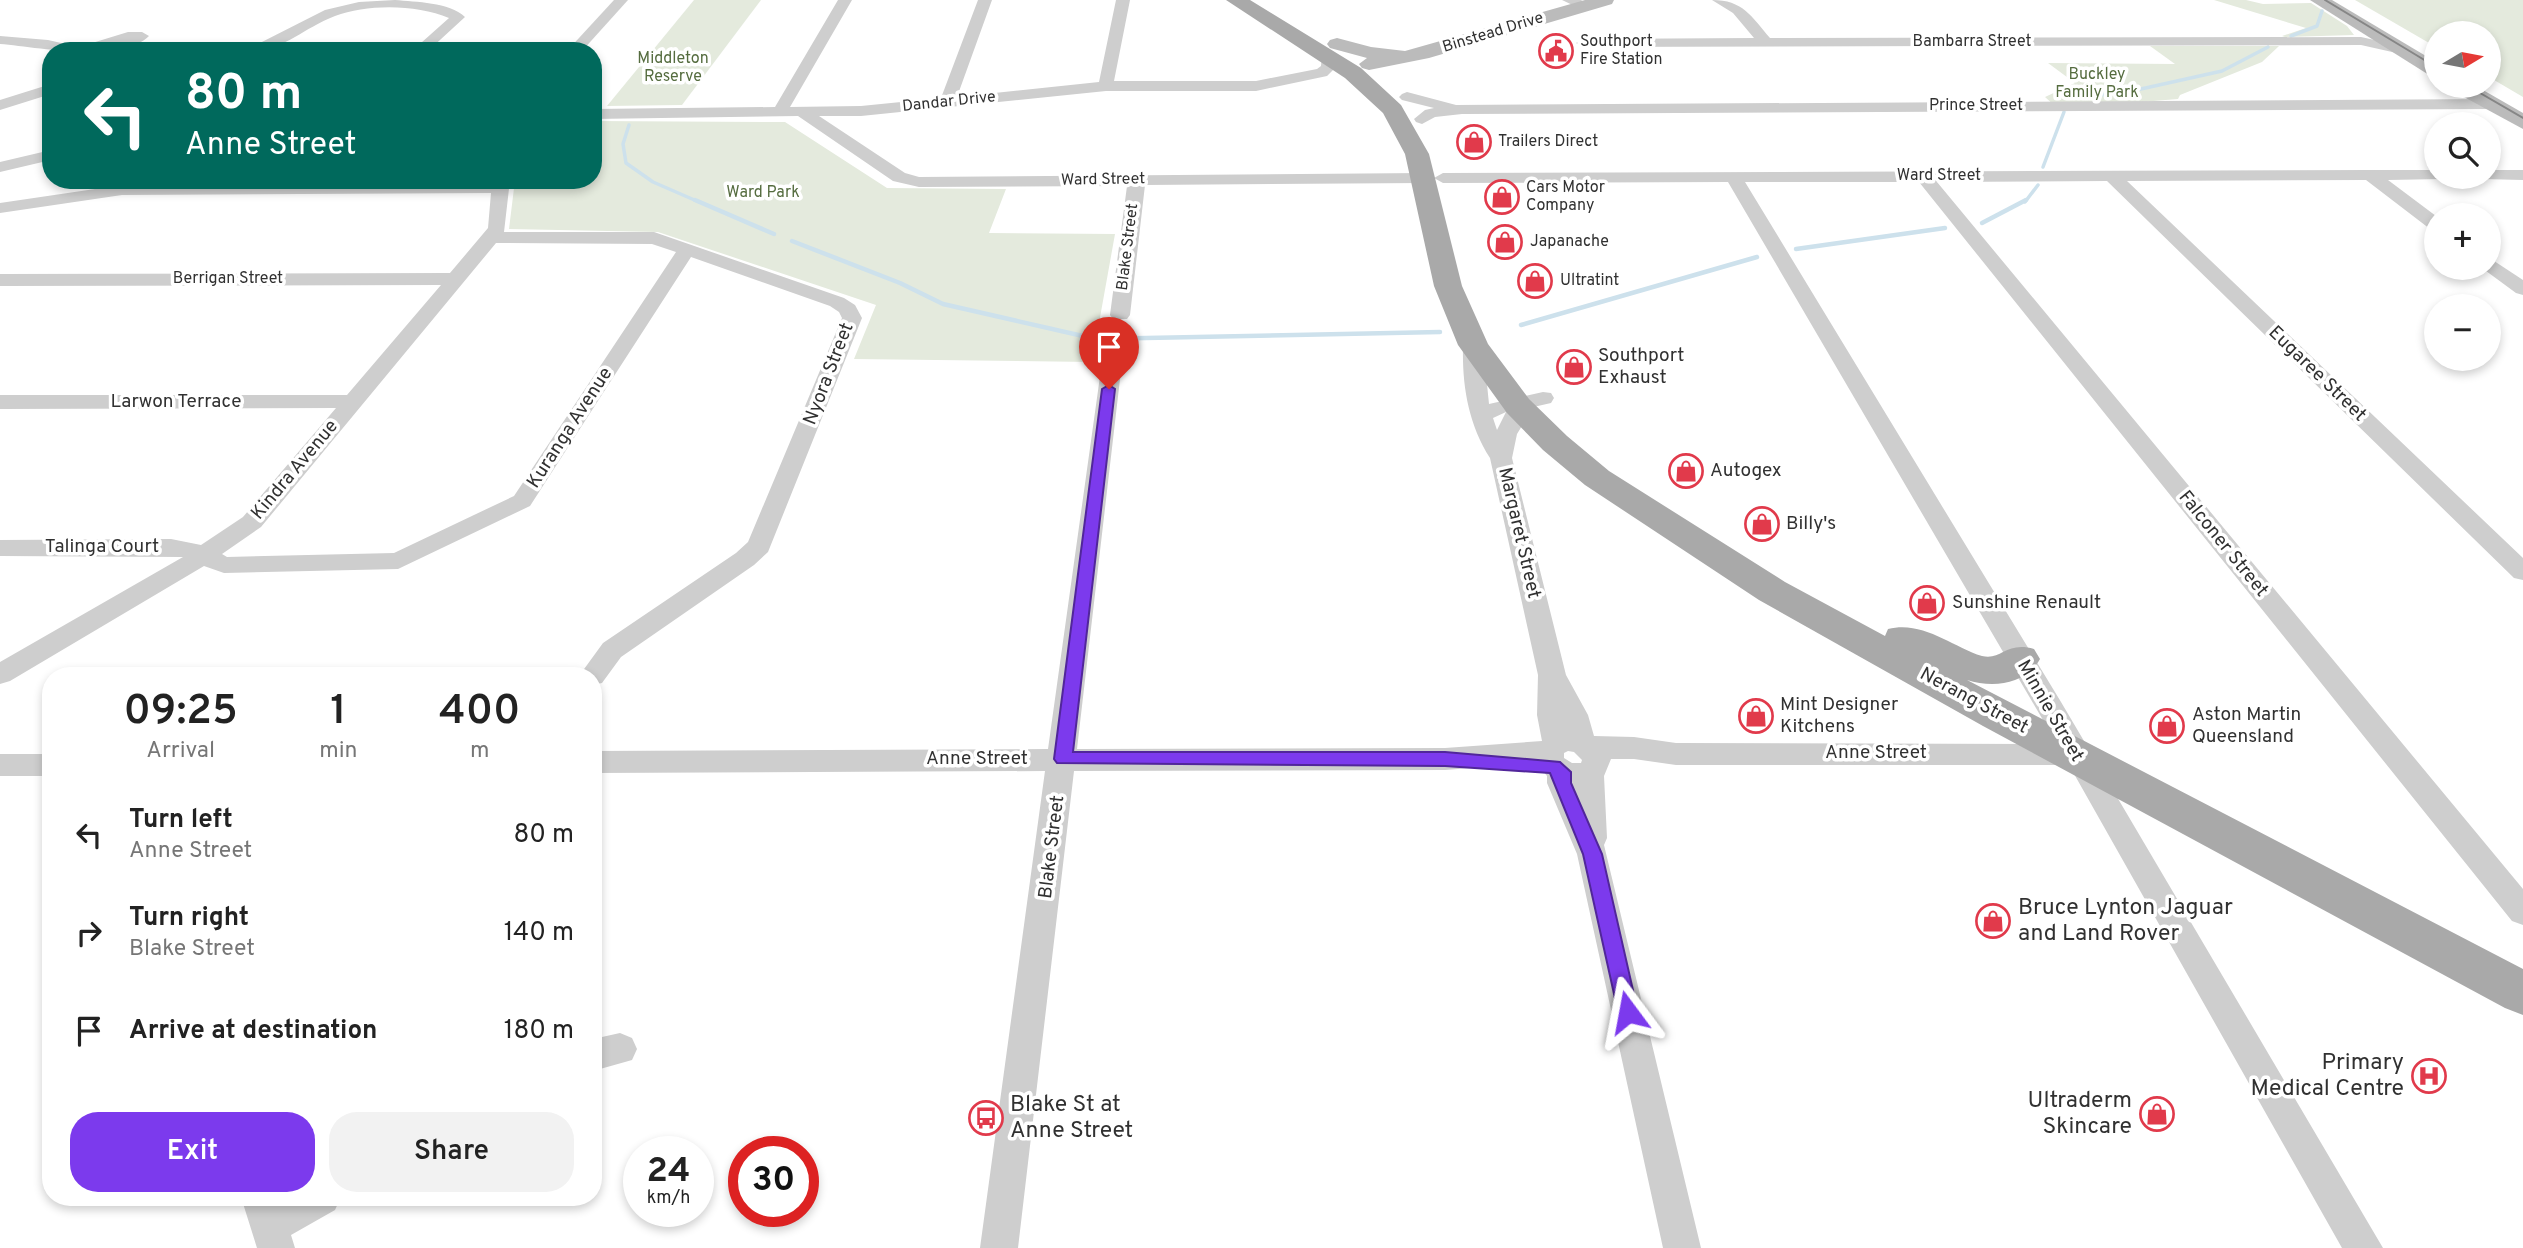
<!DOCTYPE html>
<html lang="en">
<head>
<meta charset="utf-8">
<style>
	:root { --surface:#fff; --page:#f2f2f2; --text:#222; --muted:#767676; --accent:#7c3aed }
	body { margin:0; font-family:Overpass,sans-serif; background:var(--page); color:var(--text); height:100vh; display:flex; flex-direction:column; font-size:26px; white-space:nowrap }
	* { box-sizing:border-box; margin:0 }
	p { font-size:23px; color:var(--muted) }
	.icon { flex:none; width:38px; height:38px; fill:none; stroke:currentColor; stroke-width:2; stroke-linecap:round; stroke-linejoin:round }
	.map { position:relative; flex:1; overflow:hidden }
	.panel { position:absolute; left:42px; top:667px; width:560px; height:539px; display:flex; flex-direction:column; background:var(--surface); border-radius:28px; box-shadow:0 4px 10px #0003 }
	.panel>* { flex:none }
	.banner { position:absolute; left:42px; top:42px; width:560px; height:147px; border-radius:28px; box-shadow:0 4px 10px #0003; background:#00695c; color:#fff; overflow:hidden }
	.needle { width:46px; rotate:80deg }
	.controls { position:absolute; left:2424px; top:21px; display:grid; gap:14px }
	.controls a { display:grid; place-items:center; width:77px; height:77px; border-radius:50%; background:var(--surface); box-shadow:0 4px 10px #0003; font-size:35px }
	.speed { position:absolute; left:623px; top:1136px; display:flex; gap:14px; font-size:35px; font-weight:700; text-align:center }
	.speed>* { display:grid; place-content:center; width:91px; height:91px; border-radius:50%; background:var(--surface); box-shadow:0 4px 10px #0003; line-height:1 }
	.speed small { font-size:18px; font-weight:400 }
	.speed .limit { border:10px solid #d22; background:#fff; color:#111 }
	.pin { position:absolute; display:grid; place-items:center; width:60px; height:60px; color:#fff; margin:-72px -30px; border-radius:50% 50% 50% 0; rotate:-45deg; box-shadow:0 0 7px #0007 }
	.pin .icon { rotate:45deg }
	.me { position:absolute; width:77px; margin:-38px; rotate:347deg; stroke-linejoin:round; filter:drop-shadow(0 0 5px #0008) }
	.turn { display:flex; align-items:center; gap:24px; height:147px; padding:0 28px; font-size:32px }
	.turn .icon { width:91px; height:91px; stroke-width:2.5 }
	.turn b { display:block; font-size:49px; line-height:60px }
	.eta { display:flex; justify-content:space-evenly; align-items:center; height:119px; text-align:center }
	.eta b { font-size:42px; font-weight:600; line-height:49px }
	.button { display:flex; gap:14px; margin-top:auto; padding:14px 28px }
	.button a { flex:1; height:80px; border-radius:28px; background:var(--accent); color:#fff; font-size:28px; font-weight:600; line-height:80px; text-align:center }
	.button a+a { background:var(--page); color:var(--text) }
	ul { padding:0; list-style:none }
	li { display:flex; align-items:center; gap:21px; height:98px; padding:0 28px }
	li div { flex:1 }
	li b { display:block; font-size:26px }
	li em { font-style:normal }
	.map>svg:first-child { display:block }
	.green { fill:#e4eadd }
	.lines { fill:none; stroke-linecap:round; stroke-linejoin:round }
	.stream-far1 { stroke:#cde1ec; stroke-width:3.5 }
	.stream { stroke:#cde1ec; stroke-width:4.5 }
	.street { fill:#cecece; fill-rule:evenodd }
	.secondary { fill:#bbb; fill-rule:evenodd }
	.primary { fill:#a9a9a9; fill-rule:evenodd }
	.tram { stroke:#868686; stroke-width:2 }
	.route { fill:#7c3aed; stroke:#51269a; stroke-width:2 }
	.labels { text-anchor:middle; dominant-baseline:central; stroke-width:7; stroke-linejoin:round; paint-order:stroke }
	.far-street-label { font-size:16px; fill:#313131; stroke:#fff }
	.far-poi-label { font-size:16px; fill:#313131; stroke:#fff; text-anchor:start }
	.far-park-label { font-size:16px; fill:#556c3f; stroke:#fff }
	.poi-label { font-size:19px; fill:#313131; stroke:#fff; text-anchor:start }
	.street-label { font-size:19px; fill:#313131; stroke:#fff }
	.near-poi-label { font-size:23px; fill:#313131; stroke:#fff; text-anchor:start }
</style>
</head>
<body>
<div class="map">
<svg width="2523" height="1248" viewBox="0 0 2523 1248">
	<rect width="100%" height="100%" fill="#fff"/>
	<!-- green -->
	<g class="green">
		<polygon points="694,0 761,0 682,105 607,106"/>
		<polygon points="2214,0 2246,0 2263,4 2311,3 2347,26 2354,35 2285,37 2282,36 2306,28"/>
		<polygon points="2355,0 2523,0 2523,97 2489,77 2488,33 2436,33 2436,47"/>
		<polygon points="2150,46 2279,46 2262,62 2180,95 2178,99 2092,106 2055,106 2045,97 2075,83 2048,63 2175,64"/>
		<polygon points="593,121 785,122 887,188 1006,189 989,233 1115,234 1092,362 854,359 876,305 658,232 509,229 515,180 593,180"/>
	</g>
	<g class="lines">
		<!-- stream-far1 -->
		<g class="stream-far1">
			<polyline points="2291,36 2317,26 2322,11"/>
			<polyline points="2094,96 2141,89 2222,71 2268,47"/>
			<polyline points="629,125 623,144 626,163 653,182 699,202"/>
			<polyline points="2043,167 2064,112"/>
			<polyline points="2025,202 2038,185"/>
		</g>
		<!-- stream -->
		<g class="stream">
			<polyline points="695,200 774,234"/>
			<polyline points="1982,223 2026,200"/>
			<polyline points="792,241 900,283 943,304 1096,339 1440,332"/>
			<polyline points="1796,249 1945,228"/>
			<polyline points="1521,325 1757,257"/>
		</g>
		<!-- street -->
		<g class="street">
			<path d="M395,0C416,2 449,2 465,17L428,51H412L449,18C416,4 367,4 335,16C299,30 286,51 244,51L325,10L359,2Z"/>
			<polygon points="614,0 628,0 582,51 567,51"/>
			<polygon points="838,0 852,0 790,107 861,106 941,98 978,0 992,0 957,97 1099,82 1116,0 1130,0 1114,81 1256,81 1317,69 1321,66 1322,54 1327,53 1334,57 1336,67 1327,76 1256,91 1106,91 861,116 819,116 905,173 919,177 1424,173 1433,178 1424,183 1145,185 1130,315 1127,319 1113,319 1110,315 1127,186 919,187 893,181 798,116 593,119 593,109 775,107"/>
			<polygon points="1562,0 1581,0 1590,6 1583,10"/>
			<path d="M1712,0C1743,0 1751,16 1770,38L2361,37L2406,47L2408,50L2401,54L2361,45L1583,47L1576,43L1583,39L1754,38L1733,13Z"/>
			<path d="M128,32H142L149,36C120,64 38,47 0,44V36L48,40L79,47Z"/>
			<polygon points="51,84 51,94 0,110 0,100"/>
			<polygon points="1407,92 1456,105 2491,99 2499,104 2491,109 1462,114 1435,117 1422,124 1416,122 1414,119 1425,110 1434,108 1402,100 1399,97 1402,94"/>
			<polygon points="51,150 51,160 0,172 0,162"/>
			<path d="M2370,170H2436V177H2443L2442,179L2388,180L2436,216V230L2430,229L2366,180L2127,181L2523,558V580L2514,578L2107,181L1937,182L2523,889V925L2512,921L1919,182H1745L2061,702L2383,1248H2342L2069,765H1676L1634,759H1611L1604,776L1607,838L1604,845L1701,1248H1663L1577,854L1547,783V776L1537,763L1445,770L1074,771L1018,1248H980L1045,771L593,773V751L1048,749L1102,362L1105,358H1119L1122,362L1077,749L1445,748L1542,741L1537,715L1538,675L1490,458C1468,423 1462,385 1463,345L1466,341H1480L1483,345L1489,404L1543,392L1551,393L1554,398L1551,403L1529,408L1528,416L1517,434L1512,458L1566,675L1588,715L1594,736L1634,737L1676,743L2057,744L1728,182L1443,183L1434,178L1443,173ZM1506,412L1497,430L1493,418ZM1568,751L1574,752L1582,760L1581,763H1572L1564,758V753Z"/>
			<polygon points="2488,170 2523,170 2523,180 2482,179 2481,177 2488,177"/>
			<path d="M492,180H510L504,232H654L844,298L855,305L862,318L768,552L754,565L621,657L602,683L593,685V676H579L603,643L736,553L748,542L842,318L839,312L830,306L691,257L530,506L398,569L224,573L204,566L10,681L0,684V662L183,557L0,556V540L171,539L201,545L243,517L336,408L0,409V395H347L441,285L0,286V274L450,273L488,228L491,193L122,195L0,213V203L122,185L492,183ZM496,243L652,244L676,252L514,496L394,553L227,557L222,554L261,527Z"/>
			<polygon points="2488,257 2523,280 2523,295 2516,293 2482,268 2488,268"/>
			<rect x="0" y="754" width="51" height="22"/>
			<polygon points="620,1033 632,1038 637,1049 632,1060 593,1071 593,1039"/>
			<polygon points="241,1197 279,1197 280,1199 284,1197 341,1197 335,1210 291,1235 295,1248 257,1248"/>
		</g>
		<!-- secondary -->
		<g class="secondary">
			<polygon points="1585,0 1614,0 1612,4 1429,58 1369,70 1362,68 1359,64 1367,58 1330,48 1327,44 1330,40 1337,38 1371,47 1405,51"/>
			<polygon points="2310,0 2332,0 2436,62 2436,77 2429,75"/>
			<polygon points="2450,86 2476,86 2523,113 2523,129 2453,91"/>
		</g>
		<!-- primary -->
		<path class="primary" d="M1226,0H1250L1361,68L1401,105L1429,154L1462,286L1488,344L1529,399L1567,436L1609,471L1785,582L1885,636L1888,629C1922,620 1951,646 1982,656C2001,661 2006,641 2034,649L2040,659C2025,685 1993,688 1967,680L2523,969V1015L2505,1008L1983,726L1759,600L1585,485L1543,450L1507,413L1458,345L1434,286L1405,154L1383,113L1345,78Z"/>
		<!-- tram -->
		<g class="tram">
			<polyline points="2325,0 2436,67"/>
			<polyline points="2468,86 2523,118"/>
		</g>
	</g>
	<!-- route -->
	<polygon class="route" points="1109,385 1115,389 1073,752 1445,752 1560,762 1571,772 1571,783 1602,854 1638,1012 1635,1018 1628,1021 1621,1018 1618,1012 1583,854 1550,773 1445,766 1057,763 1054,759 1102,389"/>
	<!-- icons -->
	<defs>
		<g id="civic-ring" transform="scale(1.75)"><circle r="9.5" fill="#fff" stroke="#e13a4b" stroke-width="1.5"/><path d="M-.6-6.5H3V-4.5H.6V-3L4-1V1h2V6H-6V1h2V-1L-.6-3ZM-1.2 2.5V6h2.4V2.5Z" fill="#e13a4b"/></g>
		<g id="shop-ring" transform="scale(1.75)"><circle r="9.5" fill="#fff" stroke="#e13a4b" stroke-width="1.5"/><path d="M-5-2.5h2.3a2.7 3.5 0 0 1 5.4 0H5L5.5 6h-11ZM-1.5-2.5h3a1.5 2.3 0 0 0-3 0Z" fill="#e13a4b"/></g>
		<g id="hospital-ring" transform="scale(1.75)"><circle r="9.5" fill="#fff" stroke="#e13a4b" stroke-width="1.5"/><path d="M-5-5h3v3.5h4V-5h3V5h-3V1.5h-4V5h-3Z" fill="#e13a4b"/></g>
		<g id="bus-ring" transform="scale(1.75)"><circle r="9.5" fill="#fff" stroke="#e13a4b" stroke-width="1.5"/><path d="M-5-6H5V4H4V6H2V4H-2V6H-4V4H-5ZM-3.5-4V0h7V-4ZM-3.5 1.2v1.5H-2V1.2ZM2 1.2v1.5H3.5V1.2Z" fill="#e13a4b"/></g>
	</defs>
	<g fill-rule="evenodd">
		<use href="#civic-ring" x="1556" y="51"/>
		<use href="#shop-ring" x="1474" y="142"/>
		<use href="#shop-ring" x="1502" y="197"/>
		<use href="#shop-ring" x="1505" y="242"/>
		<use href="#shop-ring" x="1535" y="281"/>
		<use href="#shop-ring" x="1574" y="367"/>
		<use href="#shop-ring" x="1686" y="471"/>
		<use href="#shop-ring" x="1762" y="524"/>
		<use href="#shop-ring" x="1927" y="603"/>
		<use href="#shop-ring" x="1756" y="716"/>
		<use href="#shop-ring" x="2167" y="726"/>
		<use href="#shop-ring" x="1993" y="921"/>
		<use href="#hospital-ring" x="2429" y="1076"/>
		<use href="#shop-ring" x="2157" y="1114"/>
		<use href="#bus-ring" x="986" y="1118"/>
	</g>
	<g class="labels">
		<!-- far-street labels -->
		<g class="far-street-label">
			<text transform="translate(1493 33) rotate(-17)">Binstead Drive</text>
			<text x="1972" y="42">Bambarra Street</text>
			<text transform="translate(949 102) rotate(-6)">Dandar Drive</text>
			<text x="1976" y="106">Prince Street</text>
			<text x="1939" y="176">Ward Street</text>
			<text transform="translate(1103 180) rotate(-1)">Ward Street</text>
			<text transform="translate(1128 247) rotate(-83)">Blake Street</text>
			<text x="228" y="279">Berrigan Street</text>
		</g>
		<!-- far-poi labels -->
		<g class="far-poi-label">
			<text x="1580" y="42">Southport<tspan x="1580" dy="18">Fire Station</tspan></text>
			<text x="1498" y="142">Trailers Direct</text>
			<text x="1526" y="188">Cars Motor<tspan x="1526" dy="18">Company</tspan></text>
			<text x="1530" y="242">Japanache</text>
			<text x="1560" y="281">Ultratint</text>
		</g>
		<!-- far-park labels -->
		<g class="far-park-label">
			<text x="673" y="59">Middleton<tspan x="673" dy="18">Reserve</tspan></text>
			<text x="2097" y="75">Buckley<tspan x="2097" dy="18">Family Park</tspan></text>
			<text x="763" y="193">Ward Park</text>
		</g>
		<!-- poi labels -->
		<g class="poi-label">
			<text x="1598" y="356">Southport<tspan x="1598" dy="22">Exhaust</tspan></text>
			<text x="1710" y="471">Autogex</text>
			<text x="1786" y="524">Billy's</text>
			<text x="1952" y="603">Sunshine Renault</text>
			<text x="1780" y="705">Mint Designer<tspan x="1780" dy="22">Kitchens</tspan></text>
			<text x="2192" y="715">Aston Martin<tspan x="2192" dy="22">Queensland</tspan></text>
		</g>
		<!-- street labels -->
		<g class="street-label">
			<text transform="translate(829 374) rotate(-69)">Nyora Street</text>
			<text transform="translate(2317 374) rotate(44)">Eugaree Street</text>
			<text x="176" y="402">Larwon Terrace</text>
			<text transform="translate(570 428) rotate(-57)">Kuranga Avenue</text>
			<text transform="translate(295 470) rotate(-50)">Kindra Avenue</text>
			<text transform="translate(1519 533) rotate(77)">Margaret Street</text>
			<text transform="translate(2223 544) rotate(51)">Falconer Street</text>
			<text x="102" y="547">Talinga Court</text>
			<text transform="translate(1974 701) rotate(28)">Nerang Street</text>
			<text transform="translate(2050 711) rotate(60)">Minnie Street</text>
			<text x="1876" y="753">Anne Street</text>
			<text x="977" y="759">Anne Street</text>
			<text transform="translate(1052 847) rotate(-83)">Blake Street</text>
		</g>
		<!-- near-poi labels -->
		<g class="near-poi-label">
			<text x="2018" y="908">Bruce Lynton Jaguar<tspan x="2018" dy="26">and Land Rover</tspan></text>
			<text x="2404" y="1063" text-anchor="end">Primary<tspan x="2404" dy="26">Medical Centre</tspan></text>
			<text x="2132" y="1101" text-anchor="end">Ultraderm<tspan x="2132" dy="26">Skincare</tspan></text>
			<text x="1010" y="1105">Blake St at<tspan x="1010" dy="26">Anne Street</tspan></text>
		</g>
	</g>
</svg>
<div class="controls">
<a><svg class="needle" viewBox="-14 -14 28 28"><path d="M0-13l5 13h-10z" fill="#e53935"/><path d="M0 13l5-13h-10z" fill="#767676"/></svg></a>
<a><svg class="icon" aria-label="search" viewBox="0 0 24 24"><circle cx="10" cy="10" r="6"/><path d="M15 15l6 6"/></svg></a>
<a>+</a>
<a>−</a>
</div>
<div class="speed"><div>24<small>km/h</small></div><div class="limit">30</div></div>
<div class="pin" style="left:1109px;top:389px;background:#d93025"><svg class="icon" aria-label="arrive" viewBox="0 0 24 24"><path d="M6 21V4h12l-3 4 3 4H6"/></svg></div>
<svg class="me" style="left:1628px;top:1012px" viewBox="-20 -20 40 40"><path d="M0-17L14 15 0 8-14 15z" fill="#7c3aed" stroke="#fff" stroke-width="4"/></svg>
<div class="banner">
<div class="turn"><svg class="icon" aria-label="left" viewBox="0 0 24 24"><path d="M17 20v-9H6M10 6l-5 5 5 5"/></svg><div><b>80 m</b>Anne Street</div></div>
</div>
<section class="panel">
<div class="eta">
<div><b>09:25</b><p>Arrival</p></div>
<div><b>1</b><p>min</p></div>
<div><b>400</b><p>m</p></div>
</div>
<ul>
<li><svg class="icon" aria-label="left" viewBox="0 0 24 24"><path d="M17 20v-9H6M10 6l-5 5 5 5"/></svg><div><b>Turn left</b><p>Anne Street</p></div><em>80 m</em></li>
<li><svg class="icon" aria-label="right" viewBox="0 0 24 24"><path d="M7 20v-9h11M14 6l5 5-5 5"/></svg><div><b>Turn right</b><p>Blake Street</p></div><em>140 m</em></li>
<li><svg class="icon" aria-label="arrive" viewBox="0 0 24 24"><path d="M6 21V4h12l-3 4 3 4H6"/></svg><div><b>Arrive at destination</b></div><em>180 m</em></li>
</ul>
<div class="button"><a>Exit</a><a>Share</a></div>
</section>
</div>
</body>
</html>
